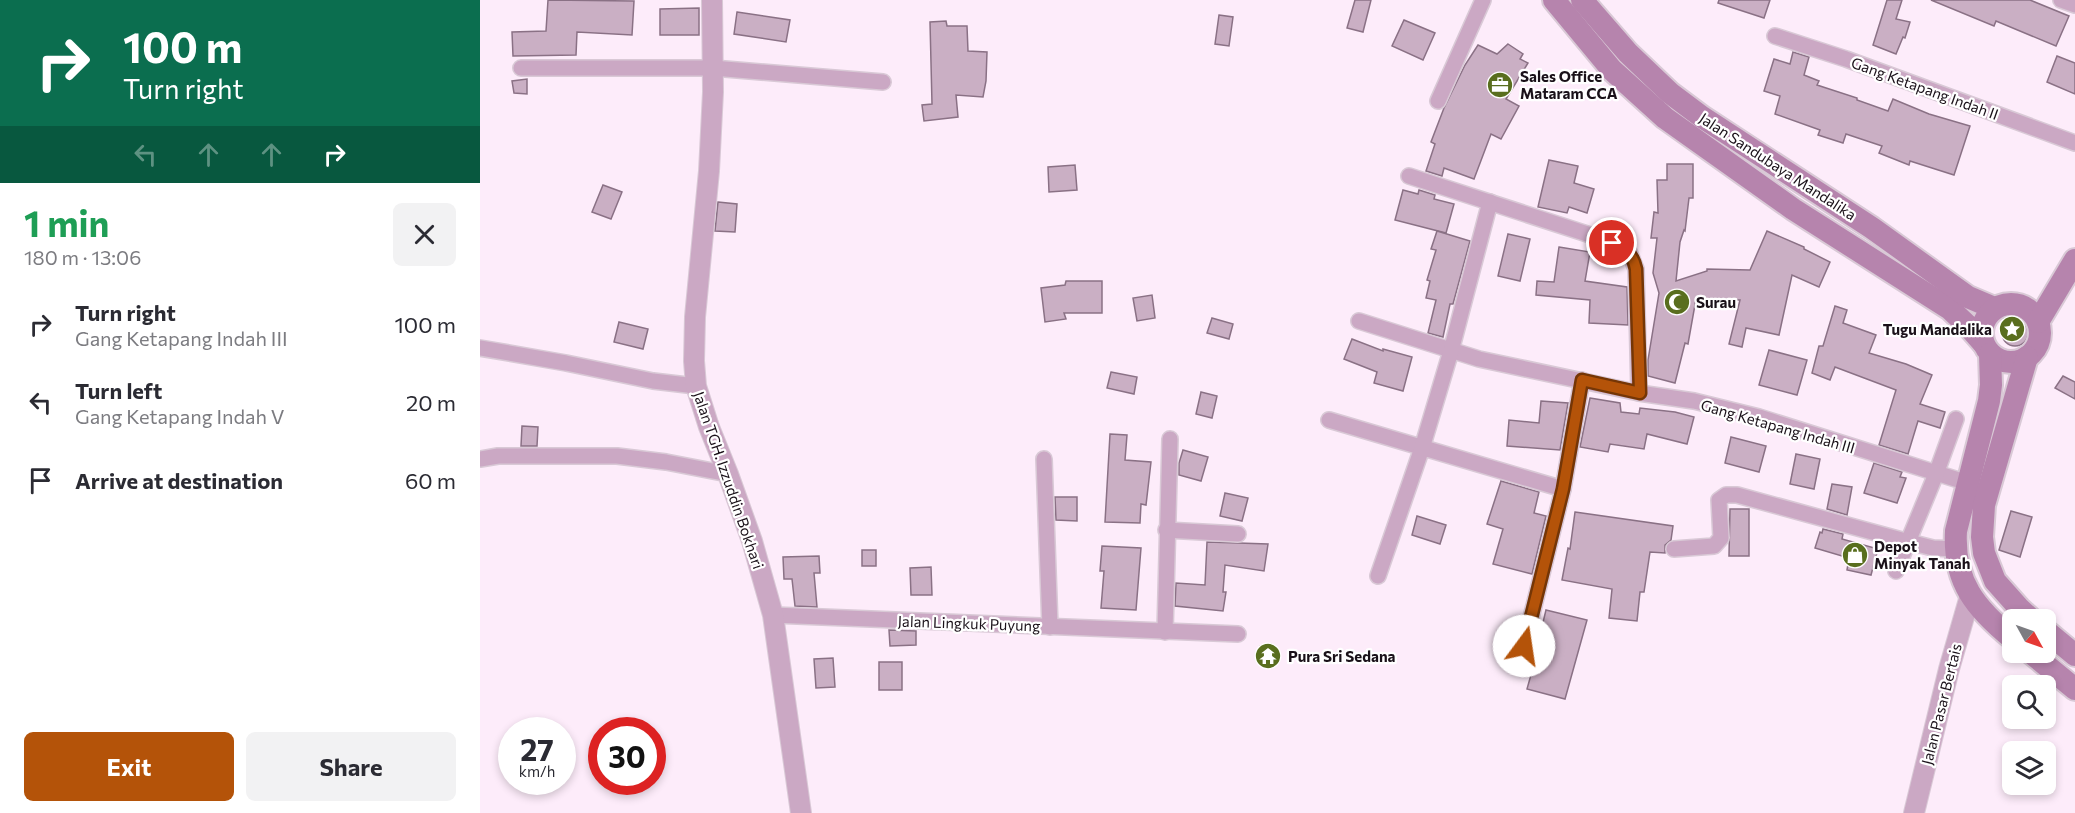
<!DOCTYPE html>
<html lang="en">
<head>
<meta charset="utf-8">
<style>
	:root { --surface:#fff; --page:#f2f2f3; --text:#2b2b33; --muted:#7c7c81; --accent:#b45309 }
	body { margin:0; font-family:Commissioner,sans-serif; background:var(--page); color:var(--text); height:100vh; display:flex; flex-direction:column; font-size:22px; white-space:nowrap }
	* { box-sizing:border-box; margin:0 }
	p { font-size:20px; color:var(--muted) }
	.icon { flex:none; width:33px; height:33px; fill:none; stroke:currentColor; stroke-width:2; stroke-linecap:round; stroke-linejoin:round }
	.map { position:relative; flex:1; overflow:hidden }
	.details { display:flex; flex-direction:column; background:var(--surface); width:480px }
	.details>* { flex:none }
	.guide { background:#0b6e4f; color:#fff; overflow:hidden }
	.needle { width:39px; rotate:130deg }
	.fabs { position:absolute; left:1522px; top:609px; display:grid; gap:12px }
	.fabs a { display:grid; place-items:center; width:54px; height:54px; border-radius:9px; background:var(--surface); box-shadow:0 3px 9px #0003; font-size:30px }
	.speed { position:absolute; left:18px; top:717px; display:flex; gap:12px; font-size:30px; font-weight:700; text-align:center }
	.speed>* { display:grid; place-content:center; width:78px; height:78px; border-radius:50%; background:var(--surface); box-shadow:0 3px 9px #0003; line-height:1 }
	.speed small { font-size:15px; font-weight:400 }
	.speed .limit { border:9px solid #d22; background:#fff; color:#111 }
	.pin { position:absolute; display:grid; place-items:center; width:51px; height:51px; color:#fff; margin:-26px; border:3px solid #fff; border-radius:50%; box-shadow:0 2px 6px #0007 }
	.me { position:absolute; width:66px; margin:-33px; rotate:14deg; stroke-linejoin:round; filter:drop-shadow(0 0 4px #0008) }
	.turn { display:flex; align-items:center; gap:21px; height:126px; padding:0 24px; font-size:27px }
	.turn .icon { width:78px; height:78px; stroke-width:2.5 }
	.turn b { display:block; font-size:42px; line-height:51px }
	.lanes { display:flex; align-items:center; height:57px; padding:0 24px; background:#0003; justify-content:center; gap:30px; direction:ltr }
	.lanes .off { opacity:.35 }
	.round { display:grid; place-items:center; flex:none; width:63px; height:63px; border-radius:9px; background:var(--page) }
	.overview { display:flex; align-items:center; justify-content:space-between; height:102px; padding:0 24px }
	h1 { font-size:36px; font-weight:700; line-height:45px; color:#1e9e55 }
	.cta { display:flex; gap:12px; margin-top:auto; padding:12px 24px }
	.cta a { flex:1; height:69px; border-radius:9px; background:var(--accent); color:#fff; font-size:24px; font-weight:700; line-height:69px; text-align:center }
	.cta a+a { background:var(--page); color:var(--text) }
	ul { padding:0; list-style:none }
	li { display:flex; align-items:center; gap:18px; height:78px; padding:0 24px }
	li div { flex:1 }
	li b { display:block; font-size:22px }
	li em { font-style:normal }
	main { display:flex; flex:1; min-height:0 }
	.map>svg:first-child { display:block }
	.building { fill:#caafc4; stroke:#8a7185; stroke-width:1.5 }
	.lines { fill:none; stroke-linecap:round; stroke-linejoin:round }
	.minor-casing { stroke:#d9c9d6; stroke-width:18 }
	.tertiary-casing { stroke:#d9c9d6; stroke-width:22 }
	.secondary-casing { stroke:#d9c9d6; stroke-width:26 }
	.minor { stroke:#cba8c4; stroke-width:15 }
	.tertiary { stroke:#cba8c4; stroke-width:20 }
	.secondary { stroke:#b684ad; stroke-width:22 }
	.route-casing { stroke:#753606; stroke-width:15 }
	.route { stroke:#b45309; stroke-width:10 }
	.labels { text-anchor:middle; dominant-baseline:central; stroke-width:4.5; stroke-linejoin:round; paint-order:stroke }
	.poi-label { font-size:15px; font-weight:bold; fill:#1a1119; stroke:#fff; text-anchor:start }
	.street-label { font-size:15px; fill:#1a1119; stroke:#fff }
</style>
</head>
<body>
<main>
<section class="details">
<div class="guide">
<div class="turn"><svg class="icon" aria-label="right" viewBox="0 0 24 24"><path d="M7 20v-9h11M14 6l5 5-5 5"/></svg><div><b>100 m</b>Turn right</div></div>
<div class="lanes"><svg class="icon off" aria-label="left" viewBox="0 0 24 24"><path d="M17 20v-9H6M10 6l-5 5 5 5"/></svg><svg class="icon off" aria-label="ahead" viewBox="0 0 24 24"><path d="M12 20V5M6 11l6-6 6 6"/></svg><svg class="icon off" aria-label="ahead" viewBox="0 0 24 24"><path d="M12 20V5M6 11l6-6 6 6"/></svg><svg class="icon" aria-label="right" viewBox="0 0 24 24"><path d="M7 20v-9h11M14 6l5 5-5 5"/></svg></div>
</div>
<div class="overview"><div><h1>1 min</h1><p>180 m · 13:06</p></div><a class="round"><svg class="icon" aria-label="close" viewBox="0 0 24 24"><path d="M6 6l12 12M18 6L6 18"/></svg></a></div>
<ul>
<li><svg class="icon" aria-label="right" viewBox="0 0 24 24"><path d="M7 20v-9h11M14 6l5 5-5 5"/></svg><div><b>Turn right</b><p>Gang Ketapang Indah III</p></div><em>100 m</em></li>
<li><svg class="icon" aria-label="left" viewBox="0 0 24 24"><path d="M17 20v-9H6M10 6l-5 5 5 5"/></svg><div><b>Turn left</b><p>Gang Ketapang Indah V</p></div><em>20 m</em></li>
<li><svg class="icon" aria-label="arrive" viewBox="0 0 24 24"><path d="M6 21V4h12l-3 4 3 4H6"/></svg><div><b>Arrive at destination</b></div><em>60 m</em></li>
</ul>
<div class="cta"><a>Exit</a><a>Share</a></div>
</section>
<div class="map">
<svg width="1595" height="813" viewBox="0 0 1595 813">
	<rect width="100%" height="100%" fill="#fdecfa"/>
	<!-- building -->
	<g class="building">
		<polygon points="68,0 154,1 152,35 97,32 96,55 33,56 32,32 66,31"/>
		<polygon points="875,0 891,0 883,32 867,28"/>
		<polygon points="1239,0 1290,0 1284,18 1238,3"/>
		<polygon points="1407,0 1422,0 1416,19 1430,22 1425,38 1423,37 1416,54 1393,45"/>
		<polygon points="1451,0 1550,0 1589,16 1576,46 1516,21 1514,26"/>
		<polygon points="219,8 219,35 180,35 180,9"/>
		<polygon points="257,12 310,20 306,42 254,34"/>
		<polygon points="739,15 753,17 749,46 735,44"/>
		<polygon points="924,20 955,33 943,60 912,46"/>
		<polygon points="466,21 467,26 487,26 488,51 507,52 506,81 503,97 476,95 478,117 444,121 442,105 452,104 450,22"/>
		<polygon points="1028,44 1043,54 1040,59 1048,63 1026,99 1039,106 1021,139 1011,134 994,179 964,168 962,176 946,171 955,144 951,142 964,108 985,65 998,45 1017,54"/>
		<polygon points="1313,52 1329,57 1324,75 1339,81 1337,85 1377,98 1377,100 1408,111 1413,99 1449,114 1490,126 1474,175 1430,161 1429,165 1399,153 1402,146 1366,134 1363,143 1338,135 1340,130 1295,114 1300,96 1284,91 1294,59 1310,64"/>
		<polygon points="1577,56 1595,63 1595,94 1567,82"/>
		<polygon points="47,79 47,94 34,93 32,81"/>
		<polygon points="1069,160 1098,166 1094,183 1114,189 1107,213 1089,207 1087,213 1058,207"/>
		<polygon points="1187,164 1213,164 1213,198 1209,198 1205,231 1204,230 1200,242 1196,281 1227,271 1227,269 1270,270 1287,231 1324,247 1324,249 1350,262 1339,287 1312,275 1299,335 1266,328 1262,347 1249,344 1260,300 1216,299 1208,344 1205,343 1195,383 1168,376 1168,360 1179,293 1173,273 1177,238 1171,238 1174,212 1178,213 1177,180 1187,180"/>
		<polygon points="595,165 597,190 569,192 568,167"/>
		<polygon points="123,185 142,192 131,219 112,212"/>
		<polygon points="923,190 938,194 939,190 955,195 954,199 974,204 966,233 915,220"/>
		<polygon points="238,202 257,204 255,232 235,231"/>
		<polygon points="957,231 990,241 973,304 970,304 963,337 948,333 956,300 946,298 950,281 947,280 956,250 951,249"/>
		<polygon points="1028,234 1050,239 1040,281 1018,276"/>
		<polygon points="1079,247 1110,252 1105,281 1147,287 1148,325 1109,323 1110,300 1056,295 1057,281 1074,282"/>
		<polygon points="586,281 622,281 622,313 584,313 586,319 565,322 561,288 585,285"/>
		<polygon points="672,295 675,318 657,321 653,298"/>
		<polygon points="1355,306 1367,310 1363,323 1396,335 1389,353 1426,364 1452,375 1440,404 1465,412 1460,428 1438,421 1428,454 1399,445 1416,390 1355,367 1350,380 1332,373 1339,346 1343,346"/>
		<polygon points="732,318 753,324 749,339 727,333"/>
		<circle cx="1535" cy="333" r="13"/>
		<polygon points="139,322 168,329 163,349 134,342"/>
		<polygon points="872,339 903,351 903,349 932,357 923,391 894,383 897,372 864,359"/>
		<polygon points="1289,350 1327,360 1317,395 1279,385"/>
		<polygon points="631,372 657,377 654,394 627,388"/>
		<polygon points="1583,376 1595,382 1595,399 1575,388"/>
		<polygon points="721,392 737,396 732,418 716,414"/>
		<polygon points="1110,398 1140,403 1141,412 1159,414 1160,408 1195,412 1214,417 1207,444 1167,434 1164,449 1130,444 1128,452 1100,447"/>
		<polygon points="1061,401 1088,403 1080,450 1027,446 1029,420 1059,423"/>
		<polygon points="42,426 58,427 57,446 41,446"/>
		<polygon points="630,434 647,435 645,460 671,462 666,505 661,504 660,523 625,522"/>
		<polygon points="1251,437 1286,446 1279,472 1245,463"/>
		<polygon points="703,450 728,457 721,481 699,475 699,463"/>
		<polygon points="1316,454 1340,459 1334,489 1310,484"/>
		<polygon points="1394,463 1422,472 1420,477 1426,478 1417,503 1384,493"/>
		<polygon points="1021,481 1059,492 1054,513 1066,516 1052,574 1013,564 1023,529 1007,524"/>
		<polygon points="1352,484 1372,487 1367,515 1347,509"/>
		<polygon points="745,493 768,498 762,521 740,516"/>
		<polygon points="575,497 597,497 597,521 576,520"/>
		<polygon points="1250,509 1269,509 1269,556 1249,556"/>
		<polygon points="1531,511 1552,517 1540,557 1519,550"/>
		<polygon points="1095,512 1193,526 1191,540 1185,545 1185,553 1170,552 1164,592 1160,592 1157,621 1129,618 1132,589 1082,580 1088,548 1090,549"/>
		<polygon points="937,516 966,525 960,544 932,535"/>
		<polygon points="1343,529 1363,534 1362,539 1398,549 1391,575 1367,570 1369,558 1335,548 1340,532 1342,533"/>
		<polygon points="727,542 788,544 784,571 745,565 743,592 746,592 743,611 695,606 696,583 725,585"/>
		<polygon points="622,546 661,548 656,610 621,608 624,571 620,571"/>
		<rect x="382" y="550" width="14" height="16"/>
		<polygon points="339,556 340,573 334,573 337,607 315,606 312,579 304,579 303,557"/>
		<polygon points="451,567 452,595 431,595 430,568"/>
		<polygon points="1066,610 1107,620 1085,699 1047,689 1060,643 1058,643"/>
		<polygon points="409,630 436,631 436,645 410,646"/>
		<polygon points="353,658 355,687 336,688 334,659"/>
		<rect x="399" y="662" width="23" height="28"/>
	</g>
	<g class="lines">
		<!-- minor casing -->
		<g class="minor-casing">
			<g id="minor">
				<polyline points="1581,0 1595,5"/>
				<polyline points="1295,36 1366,59 1595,143"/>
				<polyline points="41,68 233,68 403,82"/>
				<polyline points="958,101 1003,0"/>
				<polyline points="929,176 1138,244 1150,254 1156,269 1159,393"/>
				<polyline points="879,321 999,359 1159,393 1214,401 1279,417 1488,483"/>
				<polyline points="0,348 86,363 173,381 216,386"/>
				<polyline points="849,420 1083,489"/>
				<polyline points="0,459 18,456 137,456 186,462 248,474"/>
				<polyline points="564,459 570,627"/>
				<polyline points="686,530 758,534"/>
				<polyline points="1194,549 1234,546 1241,538 1239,500 1246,495 1257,495 1429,542 1453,548 1475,549"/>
				<polyline points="1416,571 1456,474 1476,419"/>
				<polyline points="898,576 942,448 971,351 1010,202"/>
				<polyline points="293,615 758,634"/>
				<polyline points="685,632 690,439"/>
				<polyline points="1044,646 1083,489 1102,380"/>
			</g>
		</g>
		<!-- tertiary casing -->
		<g class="tertiary-casing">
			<g id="tertiary">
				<polyline points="232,0 233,92 229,171 215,317 214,361 216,386 229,427 248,474 272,541 293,615 321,813"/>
				<polyline points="1434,813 1469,669 1490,596"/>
			</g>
		</g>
		<!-- secondary casing -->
		<g class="secondary-casing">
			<g id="secondary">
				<polyline points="1074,0 1132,70 1185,118 1313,209 1470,309 1488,326 1503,343"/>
				<polyline points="1102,0 1148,53 1190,93 1222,117 1392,228 1488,297 1514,308"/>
				<circle cx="1531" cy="333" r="29"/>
				<polyline points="1558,322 1595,260"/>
				<path d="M1510,354L1511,385L1509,401L1476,531C1473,582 1496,609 1533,639"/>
				<polyline points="1547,357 1504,505 1502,537 1504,553 1515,581 1539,608 1552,620"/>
				<polyline points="1566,631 1595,655"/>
				<polyline points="1550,652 1595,689"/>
			</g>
		</g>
		<!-- minor -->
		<use href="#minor" class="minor"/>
		<!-- tertiary -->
		<use href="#tertiary" class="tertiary"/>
		<!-- secondary -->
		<use href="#secondary" class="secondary"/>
	</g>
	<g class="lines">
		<!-- route casing -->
		<g class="route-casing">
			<path id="route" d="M1044,646L1083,489L1102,380L1160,393L1156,269C1153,255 1146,247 1132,243"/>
		</g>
		<!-- route -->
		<use href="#route" class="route"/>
	</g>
	<!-- icons -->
	<defs>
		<g id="office-disc" transform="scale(1.35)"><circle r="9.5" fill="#596e1e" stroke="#fff"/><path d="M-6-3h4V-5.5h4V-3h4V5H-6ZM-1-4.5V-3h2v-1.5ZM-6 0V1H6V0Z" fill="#fff"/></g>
		<g id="mosque-disc" transform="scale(1.35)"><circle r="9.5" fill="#596e1e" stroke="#fff"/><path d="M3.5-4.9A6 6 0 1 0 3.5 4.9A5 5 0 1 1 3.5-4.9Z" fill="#fff"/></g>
		<g id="sight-disc" transform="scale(1.35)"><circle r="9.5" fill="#596e1e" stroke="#fff"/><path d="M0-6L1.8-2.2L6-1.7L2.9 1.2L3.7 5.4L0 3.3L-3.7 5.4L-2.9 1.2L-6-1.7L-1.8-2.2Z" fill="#fff"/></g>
		<g id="shop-disc" transform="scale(1.35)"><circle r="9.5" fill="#596e1e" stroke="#fff"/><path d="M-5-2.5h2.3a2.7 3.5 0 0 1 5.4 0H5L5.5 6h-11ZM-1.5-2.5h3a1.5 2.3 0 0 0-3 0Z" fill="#fff"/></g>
		<g id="temple-disc" transform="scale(1.35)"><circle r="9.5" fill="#596e1e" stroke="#fff"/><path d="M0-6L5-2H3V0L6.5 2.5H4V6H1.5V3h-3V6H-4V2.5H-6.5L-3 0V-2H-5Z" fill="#fff"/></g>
	</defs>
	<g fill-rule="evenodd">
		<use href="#office-disc" x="1020" y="85"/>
		<use href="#mosque-disc" x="1197" y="302"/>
		<use href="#sight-disc" x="1532" y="329"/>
		<use href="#shop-disc" x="1375" y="555"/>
		<use href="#temple-disc" x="788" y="656"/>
	</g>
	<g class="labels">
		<!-- poi labels -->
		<g class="poi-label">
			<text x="1040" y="76">Sales Office<tspan x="1040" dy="17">Mataram CCA</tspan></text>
			<text x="1216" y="302">Surau</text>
			<text x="1512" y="329" text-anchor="end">Tugu Mandalika</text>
			<text x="1394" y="546">Depot<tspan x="1394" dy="17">Minyak Tanah</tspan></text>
			<text x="808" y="656">Pura Sri Sedana</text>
		</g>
		<!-- street labels -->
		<g class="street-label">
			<text transform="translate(1445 88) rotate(20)">Gang Ketapang Indah II</text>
			<text transform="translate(1298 166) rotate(33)">Jalan Sandubaya Mandalika</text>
			<text transform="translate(1298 426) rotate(16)">Gang Ketapang Indah III</text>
			<text transform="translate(249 480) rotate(71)">Jalan TGH. Izzuddin Bokhari</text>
			<text transform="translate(489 623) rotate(2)">Jalan Lingkuk Puyung</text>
			<text transform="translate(1461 704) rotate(-76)">Jalan Pasar Bertais</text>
		</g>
	</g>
</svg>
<div class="fabs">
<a><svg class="needle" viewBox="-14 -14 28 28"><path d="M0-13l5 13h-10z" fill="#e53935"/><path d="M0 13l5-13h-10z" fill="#7c7c81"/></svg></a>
<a><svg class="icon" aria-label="search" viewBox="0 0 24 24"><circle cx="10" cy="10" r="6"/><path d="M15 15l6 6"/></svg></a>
<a><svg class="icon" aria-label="layers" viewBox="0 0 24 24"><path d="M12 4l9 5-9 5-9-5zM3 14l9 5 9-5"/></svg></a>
</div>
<div class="speed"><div>27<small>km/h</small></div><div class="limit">30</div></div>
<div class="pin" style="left:1132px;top:243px;background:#d93025"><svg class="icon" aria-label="arrive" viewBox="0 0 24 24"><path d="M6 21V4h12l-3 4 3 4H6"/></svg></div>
<svg class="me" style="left:1044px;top:646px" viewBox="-20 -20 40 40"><circle r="19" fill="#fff"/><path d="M0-13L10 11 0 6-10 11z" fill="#b45309"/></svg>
</div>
</main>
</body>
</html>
